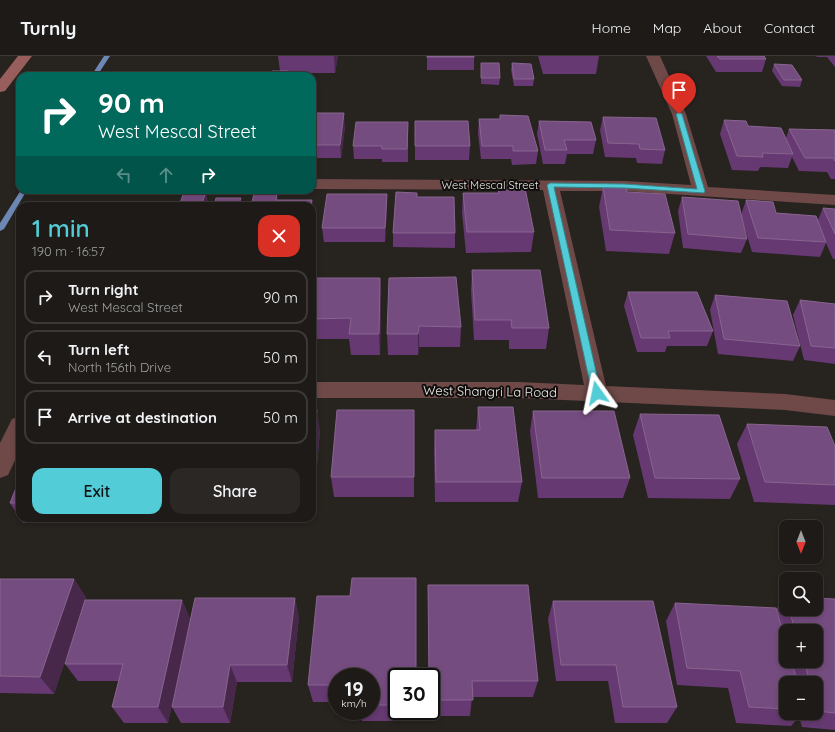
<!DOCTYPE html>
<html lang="en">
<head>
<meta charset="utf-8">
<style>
	:root { --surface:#1d1a17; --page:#2a2724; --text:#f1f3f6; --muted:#a0a1a1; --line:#3b3836; --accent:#52ccd6 }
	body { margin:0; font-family:Quicksand,sans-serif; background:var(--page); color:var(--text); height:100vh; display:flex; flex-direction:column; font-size:15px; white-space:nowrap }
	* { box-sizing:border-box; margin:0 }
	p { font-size:13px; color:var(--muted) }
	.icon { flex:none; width:22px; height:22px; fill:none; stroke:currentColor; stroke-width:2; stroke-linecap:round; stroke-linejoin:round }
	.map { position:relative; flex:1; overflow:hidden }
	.panel { position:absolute; left:16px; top:146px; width:300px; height:320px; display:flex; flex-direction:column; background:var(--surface); border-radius:12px; box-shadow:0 2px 6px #0003,0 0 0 1px var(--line) }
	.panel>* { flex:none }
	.hud { position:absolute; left:16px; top:16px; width:300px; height:122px; border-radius:12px; box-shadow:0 2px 6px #0003,0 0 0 1px var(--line); background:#00695c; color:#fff; overflow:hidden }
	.needle { width:26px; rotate:180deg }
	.controls { position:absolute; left:779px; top:464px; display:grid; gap:8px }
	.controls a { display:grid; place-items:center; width:44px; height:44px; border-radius:8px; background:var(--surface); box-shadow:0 2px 6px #0003,0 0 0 1px var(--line); font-size:20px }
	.speed { position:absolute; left:328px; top:612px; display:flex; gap:8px; font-size:20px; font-weight:700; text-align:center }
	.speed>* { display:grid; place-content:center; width:52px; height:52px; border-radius:50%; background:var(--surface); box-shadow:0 2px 6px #0003,0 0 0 1px var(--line); line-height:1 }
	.speed small { font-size:10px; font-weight:400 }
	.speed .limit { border:2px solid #111; border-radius:6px; background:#fff; color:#111 }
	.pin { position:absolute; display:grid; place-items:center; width:34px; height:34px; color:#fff; margin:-41px -17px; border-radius:50% 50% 50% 0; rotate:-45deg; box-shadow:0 0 4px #0007 }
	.pin .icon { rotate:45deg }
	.me { position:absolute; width:44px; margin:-22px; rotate:348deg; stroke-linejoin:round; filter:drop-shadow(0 0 3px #0008) }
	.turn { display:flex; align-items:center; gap:14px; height:84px; padding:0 16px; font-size:18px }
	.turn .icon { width:52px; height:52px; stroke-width:2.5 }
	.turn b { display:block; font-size:28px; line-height:34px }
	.lanes { display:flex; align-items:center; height:38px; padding:0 16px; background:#0003; justify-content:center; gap:20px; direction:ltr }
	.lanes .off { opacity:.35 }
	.round { display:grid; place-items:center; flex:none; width:42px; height:42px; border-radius:12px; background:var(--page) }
	.headline { display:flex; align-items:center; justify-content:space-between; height:68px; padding:0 16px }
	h1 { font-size:24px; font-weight:600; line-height:30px; color:var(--accent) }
	.button { display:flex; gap:8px; margin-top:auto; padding:8px 16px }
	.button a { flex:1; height:46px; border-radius:12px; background:var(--accent); color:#111; font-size:16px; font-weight:600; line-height:46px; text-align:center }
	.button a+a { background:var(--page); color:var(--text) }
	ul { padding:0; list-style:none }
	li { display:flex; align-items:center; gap:12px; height:54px; margin:0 8px 6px; padding:0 8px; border:2px solid var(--line); border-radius:12px }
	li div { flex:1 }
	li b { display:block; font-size:15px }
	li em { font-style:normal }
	header { display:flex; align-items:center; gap:24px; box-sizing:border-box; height:56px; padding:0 20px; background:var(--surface); border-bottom:1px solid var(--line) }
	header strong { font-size:19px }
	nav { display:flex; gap:22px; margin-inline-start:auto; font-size:14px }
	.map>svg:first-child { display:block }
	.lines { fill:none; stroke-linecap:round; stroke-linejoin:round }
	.stream { fill:#6d88b4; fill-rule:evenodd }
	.minor { fill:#6e4948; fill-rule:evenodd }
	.secondary { fill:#985e5c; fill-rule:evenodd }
	.wall { fill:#663972; fill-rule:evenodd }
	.shaded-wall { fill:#47284b }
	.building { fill:#754c7f; stroke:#88658f }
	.route { fill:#52ccd6; stroke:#35858b }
	.labels { text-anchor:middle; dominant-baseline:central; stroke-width:4; stroke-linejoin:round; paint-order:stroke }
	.far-street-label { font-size:11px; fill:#edebe8; stroke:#0e0d0b }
	.street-label { font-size:13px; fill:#edebe8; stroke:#0e0d0b }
</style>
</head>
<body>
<header>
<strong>Turnly</strong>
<nav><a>Home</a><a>Map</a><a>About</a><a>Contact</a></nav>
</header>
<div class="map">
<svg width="835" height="676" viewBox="0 0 835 676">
	<rect width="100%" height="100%" fill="#27231f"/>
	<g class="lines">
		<!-- stream -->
		<g class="stream">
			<polygon points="104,0 110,0 97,20 91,20"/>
			<polygon points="21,134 27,134 4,173 0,175 0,167"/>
		</g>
		<!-- minor -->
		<g class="minor">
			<polygon points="646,0 660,0 686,58 708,131 835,139 835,149 625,135 560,135 606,330 785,338 835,344 835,360 785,354 519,342 312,342 312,326 519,326 584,329 543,134 312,133 312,123 625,125 691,129 672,58"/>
			<polygon points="20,360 20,394 8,419 0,422 0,387 12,363"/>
		</g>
		<!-- secondary -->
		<polygon class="secondary" points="18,0 32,0 5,35 0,36 0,23"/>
	</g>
	<!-- wall -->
	<g class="wall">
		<polygon points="278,0 338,0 335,17 289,17 289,20 287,20 280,15"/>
		<rect x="427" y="0" width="47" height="14"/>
		<polygon points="538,0 599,0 596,18 543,18"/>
		<polygon points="706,0 764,0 766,3 762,16 716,16"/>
		<polygon points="816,0 835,0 835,11 827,1 817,1"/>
		<polygon points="481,7 500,22 499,29 481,28"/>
		<polygon points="512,7 534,23 533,30 514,30 511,14"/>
		<polygon points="774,8 802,24 800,31 782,30 772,15"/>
		<polygon points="312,57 345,71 341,102 312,102"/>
		<polygon points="500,59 538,95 536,108 512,109 511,103 481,103 478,77 479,63 500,63"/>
		<polygon points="603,61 665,94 662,108 637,107 636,102 605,101 600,74"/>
		<polygon points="724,64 748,70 786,82 789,73 835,74 835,123 831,123 827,116 799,115 792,101 788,112 760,111 758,115 732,114 720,78"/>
		<polygon points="415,65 470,90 469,104 415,104"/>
		<polygon points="539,65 596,84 593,98 567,98 565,108 543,108 537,78"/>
		<polygon points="408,66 408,106 382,106 382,103 354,103 353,90"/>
		<polygon points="603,131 627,136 675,177 669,198 606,195 599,151"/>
		<polygon points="498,132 534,176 531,196 466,197 462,157 463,137 498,137"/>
		<polygon points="387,138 387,152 385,186 324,186 322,172"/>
		<polygon points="417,141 455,177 455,192 393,191 393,177"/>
		<polygon points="682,141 747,183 741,197 683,192 678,155"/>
		<polygon points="746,144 776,157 818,164 823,152 835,153 835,203 833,203 826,187 820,201 752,196 741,159"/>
		<polygon points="472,214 549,272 546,293 509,293 509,284 474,284 471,235"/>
		<polygon points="380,222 381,242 380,299 351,299 349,283 312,283 312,233"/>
		<polygon points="389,222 461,271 460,291 419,291 418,299 388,299 387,278"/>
		<polygon points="628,236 713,275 707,290 667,290 665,296 637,296 624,250"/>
		<polygon points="715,239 800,290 793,305 718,298 710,254"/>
		<polygon points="800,244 835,248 835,308 804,304 793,259"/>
		<polygon points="478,351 522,426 518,446 435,446 434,394 435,374 476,374"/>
		<polygon points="312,354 320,375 314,442 312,442"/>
		<polygon points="414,354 414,441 334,441 331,421"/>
		<polygon points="533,355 630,422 623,442 538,442 530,375"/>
		<polygon points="640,358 740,423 730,443 648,442 633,379"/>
		<polygon points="747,368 835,390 835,449 754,446 737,388"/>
		<polygon points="20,422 20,462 88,462 87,466 23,467 10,447"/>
		<polygon points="0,523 74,523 86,542 54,638 0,637"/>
		<polygon points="428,529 538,625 533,641 472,641 470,660 429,660 429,655 431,655 431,621 429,621"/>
		<polygon points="350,540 397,621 397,655 416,655 416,665 362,665 360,655 371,655 371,621 337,621 337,646 313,646 308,629"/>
		<path d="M786,540V553H816L835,543V674L802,671L799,661L791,670L736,667L728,632L677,629L666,565L675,547L776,553ZM786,575H816V605H786ZM786,627H816V657H786Z"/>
		<polygon points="182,544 190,563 168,667 124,667 112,651 119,625 78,625 65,608"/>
		<polygon points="553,545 677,651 667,667 615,667 608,625 556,625 548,563"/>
		<polygon points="299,560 292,626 237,626 230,667 181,667 172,651"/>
	</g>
	<!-- shaded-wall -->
	<g class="shaded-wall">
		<polygon points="334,0 338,0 335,17"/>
		<polygon points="344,57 345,71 341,102 340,89"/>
		<polygon points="206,136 209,150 201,150"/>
		<polygon points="277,137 279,150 276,144"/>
		<polygon points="387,138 387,152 385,186 385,172"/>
		<polygon points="241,142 242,150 238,150"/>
		<polygon points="312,144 314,158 312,172 312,150 311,150"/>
		<polygon points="380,222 381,242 380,299 379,278"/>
		<polygon points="419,270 419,291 418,299 418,278"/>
		<polygon points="317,354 320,375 314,442 312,432 312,404"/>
		<polygon points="85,462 88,462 87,466"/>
		<polygon points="74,523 86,542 54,638 40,621"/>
		<polygon points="295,542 299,560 292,626 287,609"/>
		<polygon points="182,544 190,563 168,667 158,651"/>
		<polygon points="230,609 237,626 230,667 223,651"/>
	</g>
	<!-- building -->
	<g class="building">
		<rect x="427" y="0" width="47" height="1"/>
		<polygon points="717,0 764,0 766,3 720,3"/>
		<polygon points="481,7 499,7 500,22 481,22"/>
		<polygon points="512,7 531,8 534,23 514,23"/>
		<polygon points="774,8 792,9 802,24 784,24"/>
		<polygon points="272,15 288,15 287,20 271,20"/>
		<polygon points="312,57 344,57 340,89 312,89"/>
		<polygon points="500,59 528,60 538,95 513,95 513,90 482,90 479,63 500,63"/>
		<polygon points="603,61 656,62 665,94 640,93 639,88 608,87"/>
		<polygon points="724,64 746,65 748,70 781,72 793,98 762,97 763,101 737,100"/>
		<polygon points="415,65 468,65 470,90 415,90"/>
		<polygon points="539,65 591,66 596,84 564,84 567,94 545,94"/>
		<polygon points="356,66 408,66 407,93 382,93 382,90 353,90"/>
		<polygon points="789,73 835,74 835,105 833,102 805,102"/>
		<polygon points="603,131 626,132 627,136 665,138 675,177 610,174"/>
		<polygon points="498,132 525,132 534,176 467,176 463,137 499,137"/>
		<polygon points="184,136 206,136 201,150 179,150"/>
		<polygon points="396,136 417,137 417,141 454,141 455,177 393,177"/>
		<polygon points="277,137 276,144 312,144 311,150 251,150 254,138"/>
		<polygon points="327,138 387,138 385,172 322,172"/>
		<polygon points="682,141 738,145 747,183 688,178"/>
		<polygon points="216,142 241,142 238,150 214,150"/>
		<polygon points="746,144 773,146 776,157 816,160 826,186 758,182"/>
		<polygon points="823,152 835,153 835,178"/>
		<polygon points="472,214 540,214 549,272 512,272 511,264 475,264"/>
		<polygon points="456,221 461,271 419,270 418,278 387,278 389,222"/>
		<polygon points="313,222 380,222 379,278 349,278 351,262 312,263 312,233"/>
		<polygon points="628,236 697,236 713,275 668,275 670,282 641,282"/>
		<polygon points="715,239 787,245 800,290 724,283"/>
		<polygon points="800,244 835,248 835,292 811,290"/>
		<polygon points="478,351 513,351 522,426 436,426 435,374 480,374"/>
		<polygon points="312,354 317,354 312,404"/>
		<polygon points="337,354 414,354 414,421 331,421"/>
		<polygon points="533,355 614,355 630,422 542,422"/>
		<polygon points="640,358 719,359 740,423 655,422"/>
		<polygon points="747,368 827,371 835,390 835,429 765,426"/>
		<polygon points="20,422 20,447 10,447"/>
		<polygon points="352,522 416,522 416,621 397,621 397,649 371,649 371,621 337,621 337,629 308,629 317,540 350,540"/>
		<polygon points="0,523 74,523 40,621 0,620"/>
		<polygon points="428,529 528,529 538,625 472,625 473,644 431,644 431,621 429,621"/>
		<polygon points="195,542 295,542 287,609 230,609 223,651 172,651"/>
		<polygon points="816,542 835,543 835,657 818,655 816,649 816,627 810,627 804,605 816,605 816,575 795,575 789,553 816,553"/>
		<polygon points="85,544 182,544 158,651 112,651 123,608 65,608"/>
		<polygon points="553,545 653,545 677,651 623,651 616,609 561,609"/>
		<polygon points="675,547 776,552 786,587 786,605 791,605 798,627 786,627 786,653 749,651 740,615 687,612"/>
	</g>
	<!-- route -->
	<polygon class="route" points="679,56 682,58 705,135 704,137 625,132 554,131 601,337 597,341 592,337 547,129 550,127 625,128 697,133 676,58"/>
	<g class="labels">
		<!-- far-street labels -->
		<g class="far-street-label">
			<text x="490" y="129">West Mescal Street</text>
		</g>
		<!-- street labels -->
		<g class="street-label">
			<text transform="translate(490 335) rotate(1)">West Shangri La Road</text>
		</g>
	</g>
</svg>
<div class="controls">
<a><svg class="needle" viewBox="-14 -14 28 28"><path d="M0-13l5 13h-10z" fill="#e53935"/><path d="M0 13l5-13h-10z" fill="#a0a1a1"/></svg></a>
<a><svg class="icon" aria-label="search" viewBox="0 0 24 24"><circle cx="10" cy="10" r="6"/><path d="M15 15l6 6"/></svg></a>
<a>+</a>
<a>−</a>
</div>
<div class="speed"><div>19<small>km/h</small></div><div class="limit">30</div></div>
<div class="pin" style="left:679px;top:58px;background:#d93025"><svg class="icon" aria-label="arrive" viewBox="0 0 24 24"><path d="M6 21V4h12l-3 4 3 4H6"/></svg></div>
<svg class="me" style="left:597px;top:337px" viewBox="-20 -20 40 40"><path d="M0-17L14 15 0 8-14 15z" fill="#52ccd6" stroke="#fff" stroke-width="4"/></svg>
<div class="hud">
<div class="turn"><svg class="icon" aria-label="right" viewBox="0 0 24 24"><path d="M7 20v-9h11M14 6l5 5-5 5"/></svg><div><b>90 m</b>West Mescal Street</div></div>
<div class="lanes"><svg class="icon off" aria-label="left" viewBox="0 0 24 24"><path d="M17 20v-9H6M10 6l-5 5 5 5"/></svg><svg class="icon off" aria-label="ahead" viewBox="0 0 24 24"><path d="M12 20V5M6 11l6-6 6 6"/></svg><svg class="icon" aria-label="right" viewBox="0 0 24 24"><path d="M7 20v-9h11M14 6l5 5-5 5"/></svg></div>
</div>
<section class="panel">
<div class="headline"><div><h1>1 min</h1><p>190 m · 16:57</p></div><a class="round" style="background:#d93025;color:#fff"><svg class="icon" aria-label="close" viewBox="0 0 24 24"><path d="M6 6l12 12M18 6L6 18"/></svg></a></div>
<ul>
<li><svg class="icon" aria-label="right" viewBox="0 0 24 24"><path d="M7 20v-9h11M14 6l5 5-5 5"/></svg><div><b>Turn right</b><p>West Mescal Street</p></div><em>90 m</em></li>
<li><svg class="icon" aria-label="left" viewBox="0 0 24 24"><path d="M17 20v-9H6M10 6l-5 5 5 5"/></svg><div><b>Turn left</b><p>North 156th Drive</p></div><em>50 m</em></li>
<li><svg class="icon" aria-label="arrive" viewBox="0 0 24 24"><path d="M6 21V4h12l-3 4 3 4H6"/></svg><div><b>Arrive at destination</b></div><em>50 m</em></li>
</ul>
<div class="button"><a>Exit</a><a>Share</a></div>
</section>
</div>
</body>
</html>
